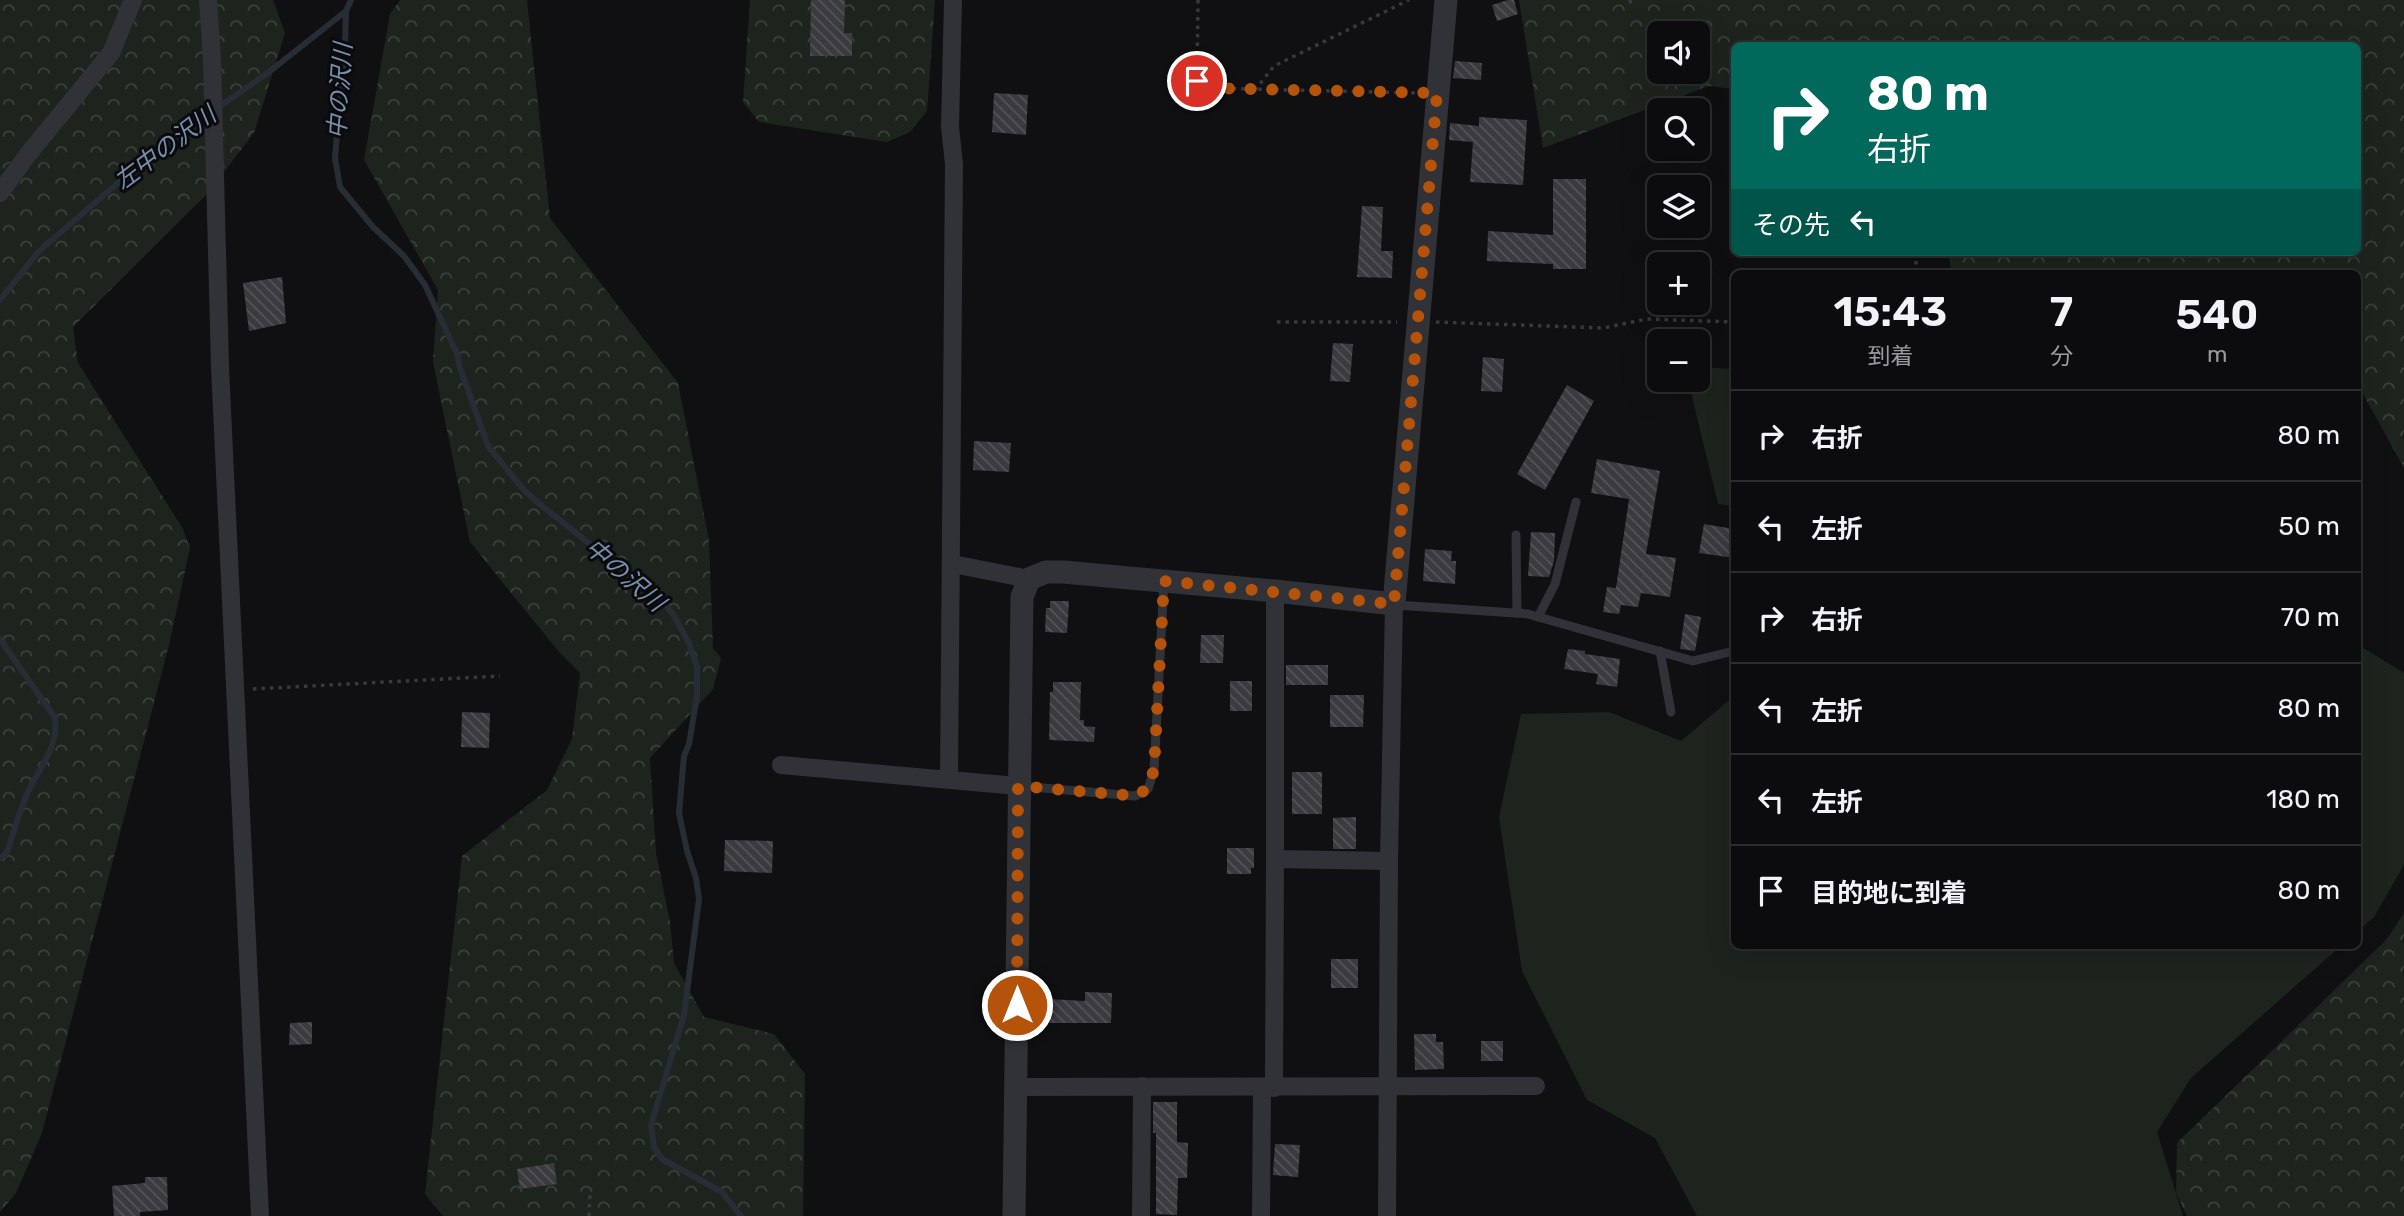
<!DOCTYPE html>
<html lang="ja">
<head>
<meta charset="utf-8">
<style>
	:root { --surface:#0c0c0e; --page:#151517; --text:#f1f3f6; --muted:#9a9b9e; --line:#2c2c2e }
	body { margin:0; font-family:Rubik,"Noto Sans JP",sans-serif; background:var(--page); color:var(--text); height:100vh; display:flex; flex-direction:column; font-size:26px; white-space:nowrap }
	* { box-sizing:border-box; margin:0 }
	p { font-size:23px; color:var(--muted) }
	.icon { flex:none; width:38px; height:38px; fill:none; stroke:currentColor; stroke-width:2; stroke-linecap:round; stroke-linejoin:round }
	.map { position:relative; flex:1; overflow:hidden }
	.side { position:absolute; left:1731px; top:270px; width:630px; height:679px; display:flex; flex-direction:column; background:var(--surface); border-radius:10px; box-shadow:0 7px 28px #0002,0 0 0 2px var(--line) }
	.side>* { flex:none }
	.banner { position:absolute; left:1731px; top:42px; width:630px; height:214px; border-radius:10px; box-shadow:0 7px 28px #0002,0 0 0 2px var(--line); background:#00695c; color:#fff; overflow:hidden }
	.tools { position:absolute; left:1647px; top:21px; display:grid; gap:14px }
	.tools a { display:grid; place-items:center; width:63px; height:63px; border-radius:10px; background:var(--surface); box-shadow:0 7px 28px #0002,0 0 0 2px var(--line); font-size:35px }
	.pin { position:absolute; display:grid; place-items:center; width:60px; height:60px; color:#fff; margin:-30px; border:4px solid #fff; border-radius:50%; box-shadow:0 2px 7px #0007 }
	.me { position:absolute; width:77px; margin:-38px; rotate:0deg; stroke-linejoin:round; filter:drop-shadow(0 0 5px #0008) }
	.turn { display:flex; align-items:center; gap:24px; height:147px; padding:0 21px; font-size:32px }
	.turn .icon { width:91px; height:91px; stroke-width:2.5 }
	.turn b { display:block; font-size:49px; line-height:60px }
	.then { display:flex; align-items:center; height:66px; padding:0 21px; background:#0003; gap:14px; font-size:26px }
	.eta { display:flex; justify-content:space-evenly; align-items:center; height:119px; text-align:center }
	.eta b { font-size:42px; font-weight:600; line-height:49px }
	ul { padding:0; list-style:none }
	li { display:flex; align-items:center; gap:21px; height:91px; padding:0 21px; border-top:2px solid var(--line) }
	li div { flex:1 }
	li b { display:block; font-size:26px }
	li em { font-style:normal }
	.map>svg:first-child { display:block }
	.grass { fill:#1d241e }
	.forest { fill:url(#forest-crowns); fill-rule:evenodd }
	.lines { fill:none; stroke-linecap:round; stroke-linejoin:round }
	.stream { stroke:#272d35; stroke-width:6 }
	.building { fill:url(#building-back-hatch) }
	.path { stroke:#37393e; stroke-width:3.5; stroke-dasharray:3.5 5; stroke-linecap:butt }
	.service { stroke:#313237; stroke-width:9 }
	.minor { stroke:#313237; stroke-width:18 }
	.tertiary { stroke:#313237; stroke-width:23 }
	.route { stroke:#b45309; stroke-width:12; stroke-dasharray:0 21.6 }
	.labels { text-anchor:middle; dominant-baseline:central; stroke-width:6; stroke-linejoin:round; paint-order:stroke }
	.water-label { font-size:24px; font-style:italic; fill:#7890ae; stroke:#0b0b0d }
</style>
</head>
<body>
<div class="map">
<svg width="2404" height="1216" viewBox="0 0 2404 1216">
	<defs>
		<pattern id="forest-crowns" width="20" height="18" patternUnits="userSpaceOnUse" patternTransform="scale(1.75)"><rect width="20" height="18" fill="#1d241e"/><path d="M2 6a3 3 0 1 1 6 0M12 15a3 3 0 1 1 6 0" fill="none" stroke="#3b413c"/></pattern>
		<pattern id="building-back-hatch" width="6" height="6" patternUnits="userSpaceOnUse" patternTransform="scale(1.75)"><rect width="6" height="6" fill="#3a3a3f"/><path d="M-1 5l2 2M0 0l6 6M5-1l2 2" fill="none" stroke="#535458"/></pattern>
	</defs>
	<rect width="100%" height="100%" fill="#101012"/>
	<!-- grass -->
	<g class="grass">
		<polygon points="1698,367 1734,369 1734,506 1718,504 1688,380 1698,380"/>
		<polygon points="2357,644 2404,673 2404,865 2374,917 2357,932"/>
		<polygon points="1734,696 1734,945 2342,945 2191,1078 2157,1132 2183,1216 1697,1216 1655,1138 1587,1100 1522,971 1499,817 1521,714 1609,712 1681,741"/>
	</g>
	<!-- forest -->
	<g class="forest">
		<polygon points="0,0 273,0 285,33 254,133 207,194 73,327 78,363 183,529 190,548 169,645 42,1133 16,1193 0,1212"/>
		<polygon points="400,0 527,0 550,218 678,383 709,540 713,648 721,658 713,689 650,758 656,853 670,922 674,963 704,1017 774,1034 805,1074 803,1216 443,1216 425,1194 462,856 547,790 572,739 580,673 559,652 470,542 433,362 438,290 364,160 390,14"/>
		<polygon points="750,0 935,0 927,111 910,132 887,142 759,122 743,102"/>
		<path d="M1519,0H2404V468L2357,383V273H1951L1949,252H2357V46H1734V89L1709,86L1543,148ZM1659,33H1698V72H1659Z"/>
		<polygon points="2404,913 2404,1216 2187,1216 2176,1193 2177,1143 2387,939"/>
	</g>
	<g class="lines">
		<!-- stream -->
		<g class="stream">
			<polyline points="351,0 346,11 345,46 335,158 340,187 373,227 404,256 425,285 458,356 459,365 488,446 524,490 542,506 658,598 673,614 689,643 697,667 697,696 689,744 684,756 679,813 687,851 696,878 699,899 684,1015 651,1125 654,1147 662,1159 722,1192 741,1216"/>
			<polyline points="0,300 39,251 154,152 269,72 346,11"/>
			<path d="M0,639L55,718C59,746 40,767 29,790C19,810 14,833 6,854L0,858"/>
		</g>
	</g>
	<!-- building -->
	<g class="building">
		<polygon points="811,0 845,0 844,33 852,33 852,56 810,56"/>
		<polygon points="1508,0 1514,0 1518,14 1497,21 1492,5"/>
		<polygon points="1455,61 1482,63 1481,80 1453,78"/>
		<polygon points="994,93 1028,95 1026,135 992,132"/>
		<polygon points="1479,117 1527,120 1523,185 1470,182 1473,142 1449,140 1450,123 1479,126"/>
		<polygon points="1553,179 1586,179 1586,269 1553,269 1553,264 1487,261 1488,231 1553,235"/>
		<polygon points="1362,206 1383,207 1381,251 1393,251 1392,278 1357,277"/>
		<polygon points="282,277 286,323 249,331 243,283"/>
		<polygon points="1333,343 1353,344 1350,382 1330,381"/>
		<polygon points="1483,357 1504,359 1502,392 1481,391"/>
		<polygon points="1567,385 1594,401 1545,490 1517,474"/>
		<polygon points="974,441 1011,443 1009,472 973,470"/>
		<polygon points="1597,459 1660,471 1646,554 1676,558 1670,597 1641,593 1638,607 1621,605 1619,614 1603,612 1607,587 1616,588 1629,499 1591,493"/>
		<polygon points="1704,524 1734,529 1734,558 1699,553"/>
		<polygon points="1531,532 1555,533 1554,561 1549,577 1528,576"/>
		<polygon points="1425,549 1452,551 1451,561 1456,561 1455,584 1423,581"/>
		<polygon points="1050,601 1069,601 1067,633 1045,632 1046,608 1050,608"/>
		<polygon points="1685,614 1701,617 1695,651 1680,649"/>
		<polygon points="1201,635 1224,635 1223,663 1200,663"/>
		<polygon points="1568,649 1585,651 1585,654 1620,659 1617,687 1596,684 1598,674 1564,669"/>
		<rect x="1286" y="665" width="42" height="20"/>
		<rect x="1230" y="681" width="22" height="30"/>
		<polygon points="1053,682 1081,682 1080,720 1084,720 1084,726 1095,727 1094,742 1049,740 1050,692 1053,692"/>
		<polygon points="1330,695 1364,695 1363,727 1330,727"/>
		<polygon points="462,712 490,713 489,748 461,747"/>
		<rect x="1292" y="772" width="30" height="42"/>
		<polygon points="1356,817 1356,849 1333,849 1333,818"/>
		<polygon points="725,840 773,841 772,873 724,871"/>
		<polygon points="1227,848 1254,848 1254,868 1251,868 1251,874 1227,874"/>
		<rect x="1331" y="959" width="27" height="29"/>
		<polygon points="1034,989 1050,989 1049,999 1085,1001 1085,992 1112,993 1111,1023 1033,1023"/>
		<polygon points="312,1022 312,1044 289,1045 290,1023"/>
		<polygon points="1414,1034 1436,1034 1436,1042 1443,1042 1444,1069 1415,1070"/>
		<rect x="1481" y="1041" width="22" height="20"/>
		<polygon points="1153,1102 1177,1102 1177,1142 1188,1143 1187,1178 1178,1178 1177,1215 1156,1214 1156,1133 1153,1133"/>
		<polygon points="1275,1144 1300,1145 1298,1177 1273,1175"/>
		<polygon points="554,1163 557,1184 520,1189 517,1169"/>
		<polygon points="145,1177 167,1177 168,1210 140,1212 140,1216 114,1216 112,1186 145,1183"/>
	</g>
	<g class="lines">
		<!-- path -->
		<g class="path">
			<polyline points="1198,0 1197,81 1207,88 1418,93"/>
			<polyline points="1630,0 1631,6"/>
			<polyline points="1255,90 1274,66 1409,0"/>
			<polyline points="1916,273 1916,252"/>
			<polyline points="1277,322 1397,322"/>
			<polyline points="1436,322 1603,328 1647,319 1734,322"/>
			<polyline points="253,689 500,676"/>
			<polyline points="589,1216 590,1194"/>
		</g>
		<!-- service -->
		<g class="service">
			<polyline points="1516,535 1517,613"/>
			<polyline points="1396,605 1528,614 1693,661 1734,651"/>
			<polyline points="1538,617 1555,584 1576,502"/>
			<polyline points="1660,651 1671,712"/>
			<polyline points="1020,786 1135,796 1148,789 1154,770 1164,581"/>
		</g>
		<!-- minor -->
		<g class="minor">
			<polyline points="208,0 212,59 220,367 260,1216"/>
			<polyline points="0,193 29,153 111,53 133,0"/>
			<polyline points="953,564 1029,579"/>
			<polyline points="1275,591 1275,859 1389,861"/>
			<polyline points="781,765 1018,786"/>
			<polyline points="949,780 954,164 950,127 953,0"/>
			<polyline points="1016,1087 1536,1086"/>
			<polyline points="1274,1088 1275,859"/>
			<polyline points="1141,1216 1142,1086"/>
			<polyline points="1261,1216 1262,1087"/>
			<polyline points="1387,1216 1389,861 1394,604"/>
		</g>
		<!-- tertiary -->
		<polyline class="tertiary" points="1014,1216 1022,597 1029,579 1046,572 1063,572 1275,591 1394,604 1446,0"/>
	</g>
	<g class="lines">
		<!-- route -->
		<polyline class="route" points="1017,1005 1018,786 1136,796 1147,789 1154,770 1164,581 1394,604 1437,93 1207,88 1197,81"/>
	</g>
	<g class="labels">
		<!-- water labels -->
		<g class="water-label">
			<text transform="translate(340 91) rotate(-86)">中の沢川</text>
			<text transform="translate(165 148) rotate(-37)">左中の沢川</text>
			<text transform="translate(625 575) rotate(41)">中の沢川</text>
		</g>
	</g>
</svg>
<div class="tools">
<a><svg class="icon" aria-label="sound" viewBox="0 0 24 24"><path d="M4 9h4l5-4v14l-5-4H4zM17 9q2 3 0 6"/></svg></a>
<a><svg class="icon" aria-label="search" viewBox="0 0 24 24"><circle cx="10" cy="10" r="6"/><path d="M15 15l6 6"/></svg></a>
<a><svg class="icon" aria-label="layers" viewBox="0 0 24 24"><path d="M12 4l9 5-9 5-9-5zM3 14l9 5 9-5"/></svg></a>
<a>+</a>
<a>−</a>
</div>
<div class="pin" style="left:1197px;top:81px;background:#d93025"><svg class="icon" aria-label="arrive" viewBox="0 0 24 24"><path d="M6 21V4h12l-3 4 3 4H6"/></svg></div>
<svg class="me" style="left:1017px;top:1005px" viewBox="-20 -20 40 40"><circle r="17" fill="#b45309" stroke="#fff" stroke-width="3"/><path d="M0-11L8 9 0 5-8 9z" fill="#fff"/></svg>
<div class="banner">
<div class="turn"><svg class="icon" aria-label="right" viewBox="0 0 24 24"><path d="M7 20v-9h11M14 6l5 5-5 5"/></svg><div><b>80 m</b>右折</div></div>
<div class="then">その先<svg class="icon" aria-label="left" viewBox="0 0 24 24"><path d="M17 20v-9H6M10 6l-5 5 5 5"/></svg></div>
</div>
<section class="side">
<div class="eta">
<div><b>15:43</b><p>到着</p></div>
<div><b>7</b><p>分</p></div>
<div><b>540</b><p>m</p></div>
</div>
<ul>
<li><svg class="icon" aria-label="right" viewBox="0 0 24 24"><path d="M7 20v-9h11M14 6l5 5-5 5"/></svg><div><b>右折</b></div><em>80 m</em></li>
<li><svg class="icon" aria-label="left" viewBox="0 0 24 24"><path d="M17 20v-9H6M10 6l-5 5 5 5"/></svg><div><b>左折</b></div><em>50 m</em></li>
<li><svg class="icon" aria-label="right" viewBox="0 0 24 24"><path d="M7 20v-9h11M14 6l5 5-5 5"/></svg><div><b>右折</b></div><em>70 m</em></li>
<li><svg class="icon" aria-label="left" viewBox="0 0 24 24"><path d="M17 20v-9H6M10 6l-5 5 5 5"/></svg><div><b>左折</b></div><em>80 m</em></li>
<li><svg class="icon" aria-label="left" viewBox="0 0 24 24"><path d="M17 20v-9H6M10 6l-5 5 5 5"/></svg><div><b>左折</b></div><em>180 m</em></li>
<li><svg class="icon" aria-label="arrive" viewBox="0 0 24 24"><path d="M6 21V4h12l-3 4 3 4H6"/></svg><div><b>目的地に到着</b></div><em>80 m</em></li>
</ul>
</section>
</div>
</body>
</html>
